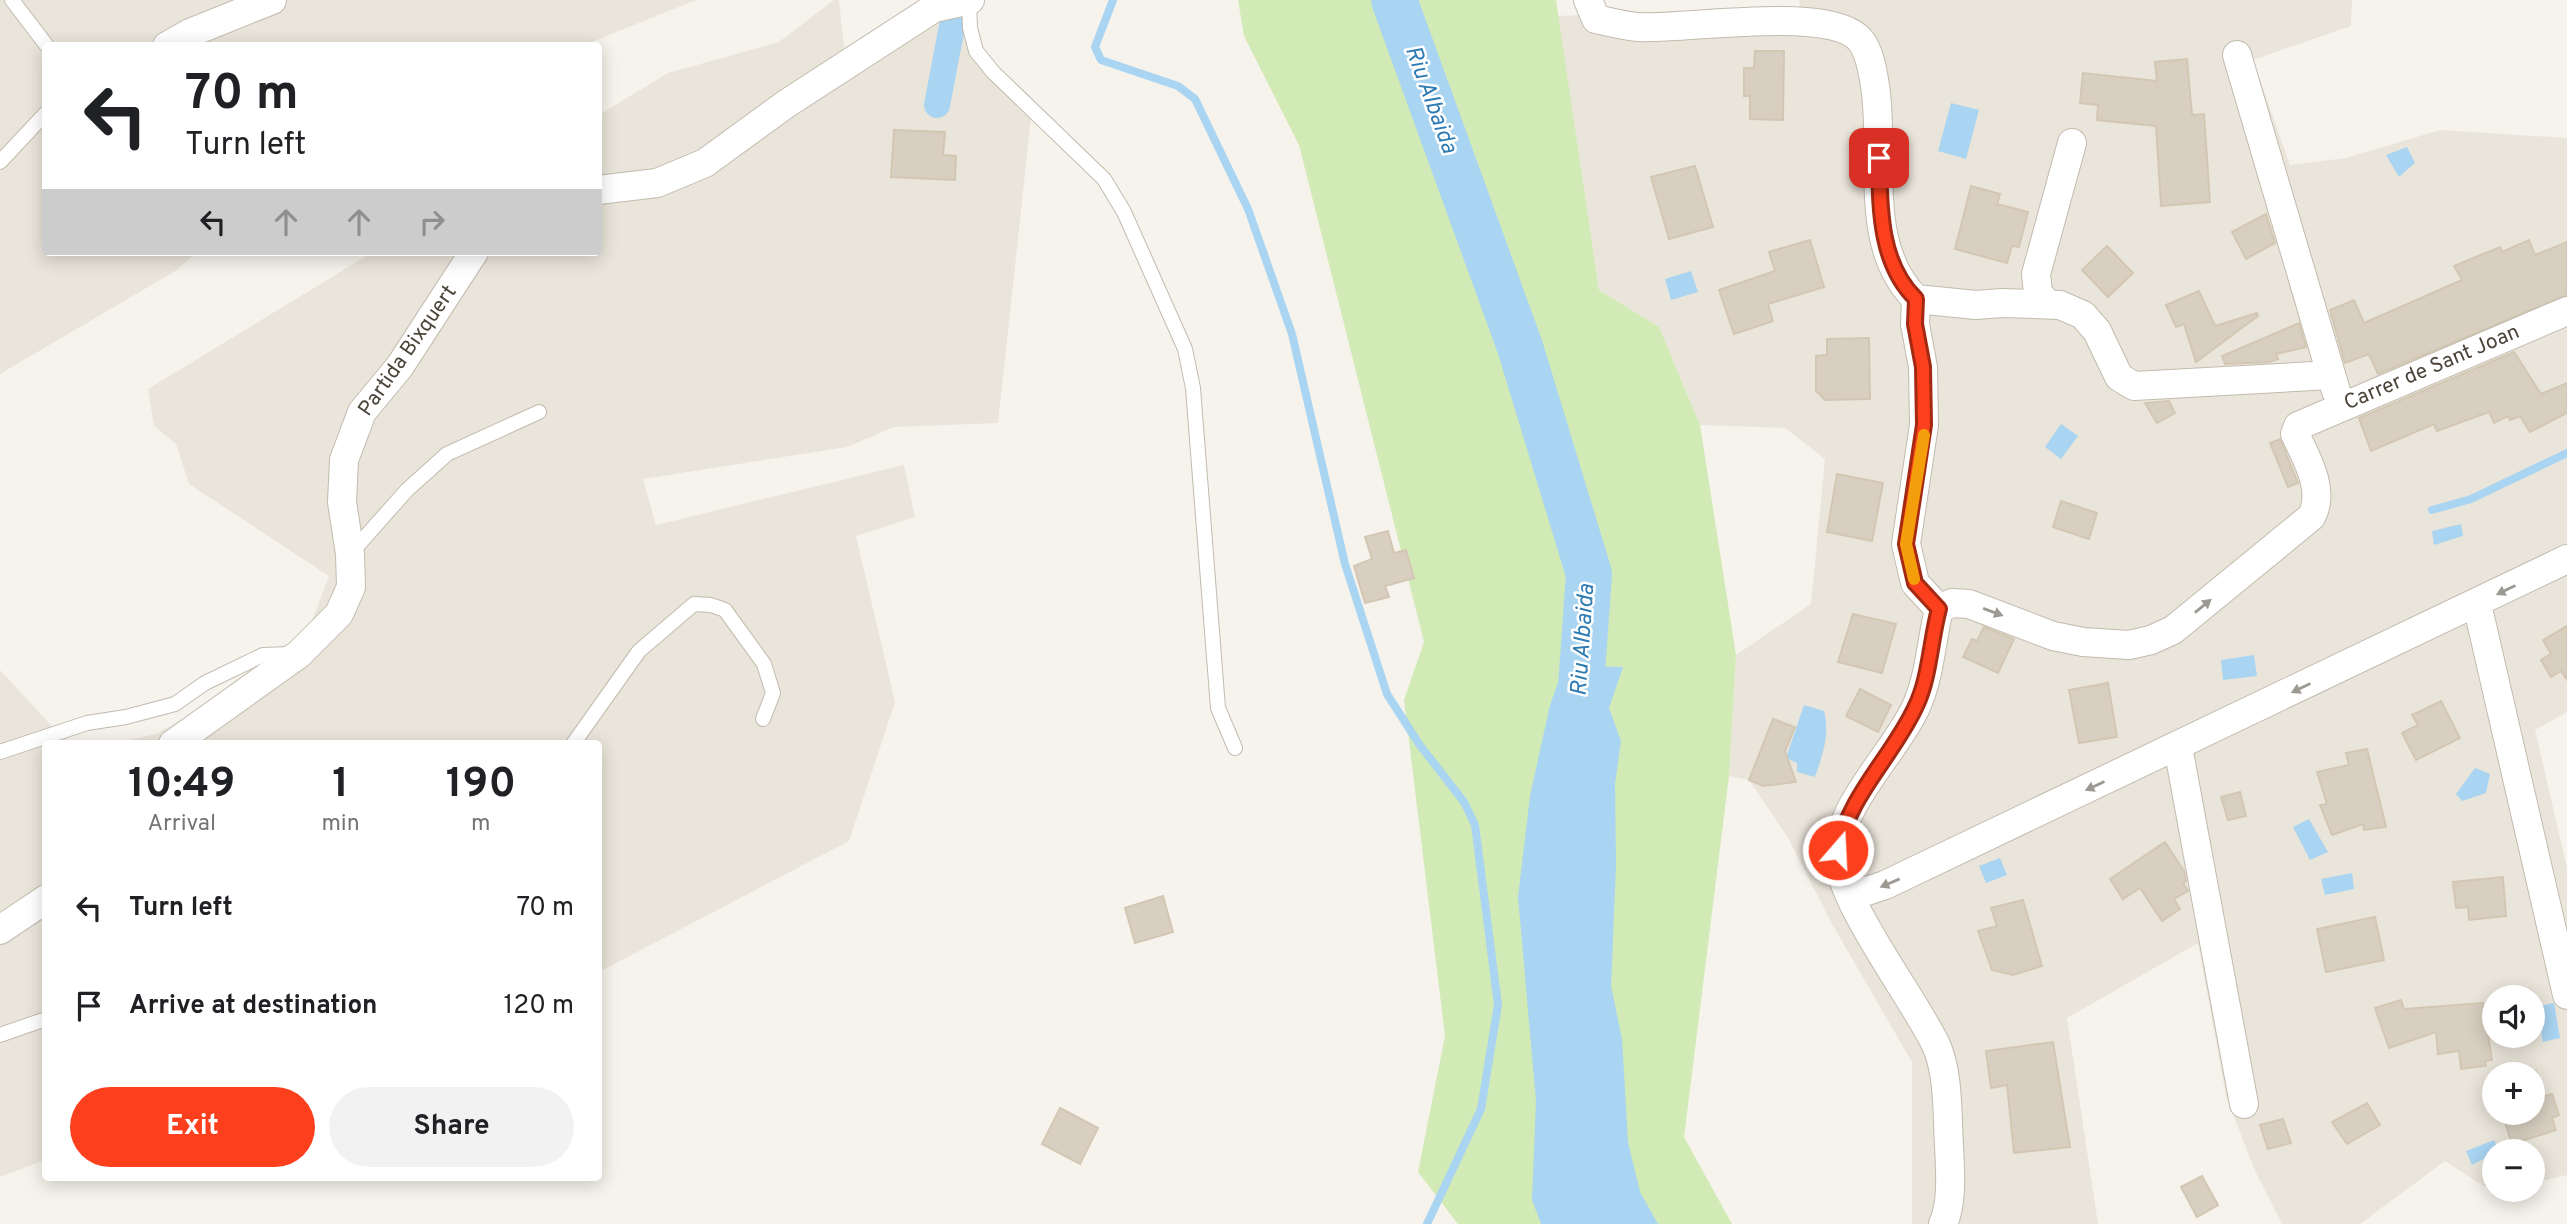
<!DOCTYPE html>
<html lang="en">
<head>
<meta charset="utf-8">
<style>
	:root { --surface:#fff; --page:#f2f2f2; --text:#202124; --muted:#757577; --accent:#fc3f1d }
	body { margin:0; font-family:Overpass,sans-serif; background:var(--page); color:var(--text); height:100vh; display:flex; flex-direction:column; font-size:26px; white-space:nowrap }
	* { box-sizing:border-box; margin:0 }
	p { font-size:23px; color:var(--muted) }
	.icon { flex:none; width:38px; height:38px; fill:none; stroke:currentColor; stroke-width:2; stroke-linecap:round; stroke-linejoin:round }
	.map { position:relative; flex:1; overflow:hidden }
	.panel { position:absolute; left:42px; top:740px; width:560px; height:441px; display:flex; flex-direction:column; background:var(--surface); border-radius:7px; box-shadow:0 4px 18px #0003 }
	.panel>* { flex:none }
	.hud { position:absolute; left:42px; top:42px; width:560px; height:214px; border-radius:7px; box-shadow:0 4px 18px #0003; background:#fff; color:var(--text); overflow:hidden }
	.tools { position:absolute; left:2482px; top:985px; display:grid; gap:14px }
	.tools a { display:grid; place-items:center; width:63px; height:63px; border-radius:50%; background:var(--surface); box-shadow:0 4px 18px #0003; font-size:35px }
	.pin { position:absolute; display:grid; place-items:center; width:60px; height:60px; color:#fff; margin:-30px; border-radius:14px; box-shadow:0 4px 10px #0006 }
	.me { position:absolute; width:77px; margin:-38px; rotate:19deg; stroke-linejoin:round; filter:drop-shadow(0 0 5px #0008) }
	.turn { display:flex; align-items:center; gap:24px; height:147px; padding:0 28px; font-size:32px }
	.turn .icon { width:91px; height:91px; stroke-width:2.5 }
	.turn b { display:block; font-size:49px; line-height:60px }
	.lanes { display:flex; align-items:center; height:66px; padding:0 28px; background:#0003; justify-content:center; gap:35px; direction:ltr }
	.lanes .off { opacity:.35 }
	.eta { display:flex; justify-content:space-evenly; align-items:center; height:119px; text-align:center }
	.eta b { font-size:42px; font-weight:700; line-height:49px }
	.action { display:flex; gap:14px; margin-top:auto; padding:14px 28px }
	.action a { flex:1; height:80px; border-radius:42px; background:var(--accent); color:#fff; font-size:28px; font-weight:700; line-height:80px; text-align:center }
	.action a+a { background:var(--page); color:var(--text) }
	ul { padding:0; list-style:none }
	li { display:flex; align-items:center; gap:21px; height:98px; padding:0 28px }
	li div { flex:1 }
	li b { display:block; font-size:26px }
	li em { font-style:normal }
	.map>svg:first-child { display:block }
	.residential { fill:#eae5da; fill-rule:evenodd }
	.green { fill:#d2eab5 }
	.water { fill:#a9d4f2 }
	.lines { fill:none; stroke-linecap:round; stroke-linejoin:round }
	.stream { stroke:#a9d4f2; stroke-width:8 }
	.canal { stroke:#a9d4f2; stroke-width:26 }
	.river { stroke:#a9d4f2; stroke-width:46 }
	.building { fill:#d8cfc1; stroke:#d3c7b4; stroke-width:2 }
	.lane-casing { stroke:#c2bbae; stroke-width:16 }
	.street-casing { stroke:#c2bbae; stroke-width:30 }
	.lane { stroke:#fff; stroke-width:14 }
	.street { stroke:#fff; stroke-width:28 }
	.oneway { fill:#9c9892 }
	.route-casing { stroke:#a42913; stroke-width:18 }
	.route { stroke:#fc3f1d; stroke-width:12 }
	.slow { stroke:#f59e0b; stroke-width:12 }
	.labels { text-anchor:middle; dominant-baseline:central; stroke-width:5; stroke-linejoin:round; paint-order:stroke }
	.street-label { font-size:21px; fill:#4b4439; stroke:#fff }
	.water-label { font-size:23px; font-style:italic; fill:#2e7ab2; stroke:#fff }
</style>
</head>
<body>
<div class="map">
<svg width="2567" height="1224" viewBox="0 0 2567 1224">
	<rect width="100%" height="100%" fill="#f6f3ec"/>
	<!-- residential -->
	<g class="residential">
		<polygon points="0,0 696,0 584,45 46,46 46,252 197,252 177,270 0,374"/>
		<polygon points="834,0 839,0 846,65 972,0 976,51 1032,109 998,423 894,427 847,447 643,479 656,525 904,465 915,517 856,536 895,702 849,841 599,972 598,744 112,744 156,734 299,654 329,576 189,484 176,444 154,426 148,389 373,252 598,252 599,115 668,73 779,42"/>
		<path d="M1799,0H2352L2351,26L2253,60L2290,165L2346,158L2440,130L2567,138V712L2535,730L2567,868V1175L2532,1183V1152H2494V1188L2483,1186L2445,1161L2360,1224H2282L2255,1171L2226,1096L2198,943L2067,1018L2098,1224H1912V1062L1832,924L1787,836L1749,780L1729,776L1736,655L1811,604L1825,459L1785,428L1700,425L1659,327L1599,290L1558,16L1672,11L1801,13ZM2494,998H2532V1036H2494ZM2494,1074H2532V1113H2494Z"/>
		<polygon points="0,670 58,733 74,744 46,744 45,1160 0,1177"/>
	</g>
	<!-- green -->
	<polygon class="green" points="1238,0 1556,0 1599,290 1659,327 1700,425 1736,655 1729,776 1684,1137 1732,1224 1458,1224 1418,1172 1445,1036 1404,700 1424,642 1299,145 1244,36"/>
	<!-- water -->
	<g class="water">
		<polygon points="1951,103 1979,110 1966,159 1938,151"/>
		<polygon points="2407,147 2415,163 2399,177 2386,155"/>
		<polygon points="1691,271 1698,292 1671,300 1665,279"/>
		<polygon points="2061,424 2078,436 2061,459 2045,447"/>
		<polygon points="2461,524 2463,536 2434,545 2432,531"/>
		<polygon points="2254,655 2257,676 2223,680 2221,660"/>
		<polygon points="1564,666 1623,667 1609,708 1621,741 1615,784 1616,865 1611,986 1622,1039 1628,1142 1640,1192 1658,1224 1541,1224 1532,1200 1536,1101 1518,897 1530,796 1550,705"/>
		<path d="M1804,705L1824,711C1830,736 1823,753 1815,777L1797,772V763L1786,758Z"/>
		<polygon points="2475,768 2490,774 2486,793 2462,801 2456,794"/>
		<polygon points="2309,819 2328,852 2310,860 2293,827"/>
		<polygon points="2000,858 2007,875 1986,883 1979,866"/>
		<polygon points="2352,873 2354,889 2325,895 2321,879"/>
		<polygon points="2554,1003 2560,1038 2543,1042 2536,1007"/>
		<polygon points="2494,1140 2499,1151 2472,1165 2466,1151"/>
	</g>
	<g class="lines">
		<!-- stream -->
		<g class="stream">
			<polyline points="1113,0 1095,47 1101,60 1178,86 1195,99 1248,209 1292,334 1345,564 1387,694 1419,744 1464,802 1475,825 1498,1005 1481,1109 1427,1224"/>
			<polyline points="2432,510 2471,499 2567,453"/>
		</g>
		<!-- canal -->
		<polyline class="canal" points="937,105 957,0"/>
		<!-- river -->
		<polyline class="river" points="1394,0 1520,347 1589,574 1578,729"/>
	</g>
	<!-- building -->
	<g class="building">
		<polygon points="1755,51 1784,51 1783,120 1750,119 1750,96 1744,96 1744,68 1754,68"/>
		<polygon points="2187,59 2192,115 2204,114 2210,202 2161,206 2156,126 2097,120 2098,105 2080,103 2083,73 2157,81 2155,62"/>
		<polygon points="894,130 945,132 943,155 956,156 955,180 891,177"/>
		<polygon points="1695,166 1713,227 1669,239 1651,177"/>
		<polygon points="1971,186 2000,194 1997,204 2028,212 2019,247 2012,246 2007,263 1955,249"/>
		<polygon points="2266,214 2275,243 2246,259 2232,232"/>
		<polygon points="1810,240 1824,287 1768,304 1773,321 1734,334 1719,290 1775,271 1769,252"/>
		<polygon points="2529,240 2535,255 2567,242 2567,295 2378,374 2369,354 2345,363 2330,310 2354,300 2364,323 2462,280 2454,266 2500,247 2502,252"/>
		<polygon points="2107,246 2133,273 2108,297 2082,270"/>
		<polygon points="2199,291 2215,326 2257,313 2258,316 2196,362 2184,324 2176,327 2166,305"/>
		<polygon points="2299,323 2306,347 2276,354 2278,359 2270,362 2225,364 2222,356"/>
		<polygon points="1869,338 1870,399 1825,400 1816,391 1816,356 1827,355 1827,339"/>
		<polygon points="2514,352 2541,394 2567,383 2567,413 2530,432 2520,416 2510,420 2508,416 2494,423 2489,412 2437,431 2434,424 2371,451 2359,418"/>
		<polygon points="2169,401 2175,413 2157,423 2145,403"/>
		<polygon points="2280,439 2298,483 2288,487 2270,443"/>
		<polygon points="1837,474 1883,483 1872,541 1827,532"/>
		<polygon points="2061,501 2097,513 2089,539 2053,527"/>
		<polygon points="1388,531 1394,553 1406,550 1414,578 1385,586 1389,597 1365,603 1354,566 1372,559 1365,537"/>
		<polygon points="1853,614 1896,624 1882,673 1838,662"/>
		<polygon points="2567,626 2567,680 2561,671 2551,677 2541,660 2551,654 2543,640"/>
		<polygon points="1984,627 2014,639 1998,673 1963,657 1972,639 1977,641"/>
		<polygon points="2108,683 2117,737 2079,743 2069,690"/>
		<polygon points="1860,689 1891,705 1878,732 1846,716"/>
		<polygon points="2441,701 2460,738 2416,760 2402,733 2418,725 2412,715"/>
		<polygon points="1773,719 1795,727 1785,751 1796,782 1763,786 1749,780"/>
		<polygon points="2367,749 2386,827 2364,830 2363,824 2332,835 2320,805 2327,804 2317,772 2349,765 2346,753"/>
		<polygon points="2240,792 2246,816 2228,820 2221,797"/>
		<polygon points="2165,842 2184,871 2186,881 2183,883 2188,891 2174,899 2180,909 2162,921 2140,888 2123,899 2110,879"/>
		<polygon points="2503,877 2506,916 2469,920 2468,907 2456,908 2453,882"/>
		<polygon points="1163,896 1173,932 1135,943 1125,908"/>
		<polygon points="2023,900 2042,966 2013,975 1992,970 1978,931 1997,926 1991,908"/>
		<polygon points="2375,917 2384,960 2326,972 2317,929"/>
		<polygon points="2401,1000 2404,1009 2483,1003 2492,1060 2485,1061 2486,1066 2461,1069 2459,1051 2438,1054 2436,1032 2389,1048 2375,1008"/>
		<polygon points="2053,1042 2070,1147 2014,1153 2007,1085 1991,1088 1986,1051"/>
		<polygon points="2536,1071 2545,1096 2552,1094 2559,1115 2552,1118 2556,1130 2512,1144 2502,1113 2532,1113 2532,1072"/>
		<polygon points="2367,1103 2380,1125 2347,1144 2332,1122"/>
		<polygon points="1060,1108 1098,1128 1080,1164 1042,1144"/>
		<polygon points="2283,1119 2291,1143 2268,1149 2260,1125"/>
		<polygon points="2202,1176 2218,1205 2197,1217 2181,1187"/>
	</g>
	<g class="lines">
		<!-- lane casing -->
		<g class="lane-casing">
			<g id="lane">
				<polyline points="12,0 47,46"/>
				<polyline points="969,1 970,28 976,51 993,72 1104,179 1124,212 1185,349 1193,388 1218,708 1235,748"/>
				<polyline points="0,162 46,113"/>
				<polyline points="351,553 407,490 447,454 539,412"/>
				<polyline points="573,744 639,651 694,604 711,605 725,610 764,664 773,693 763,719"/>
				<polyline points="0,752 87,723 126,717 175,704 205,683 263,655 291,654"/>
				<polyline points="0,1035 46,1019"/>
			</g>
		</g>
		<!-- street casing -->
		<g class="street-casing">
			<g id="street">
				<path d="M1588,0L1596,19C1610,22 1624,26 1638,27C1685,30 1833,4 1861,41C1870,53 1873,72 1875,86C1886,155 1861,245 1916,299L1976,305L2002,303L2060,305L2083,315L2097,331L2119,377L2134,386L2331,375"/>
				<polyline points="167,46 190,33 272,0"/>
				<polyline points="2237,55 2336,391"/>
				<polyline points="598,190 657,183 705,163 786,104 934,8 970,0"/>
				<polyline points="1916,299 1915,324 1923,367 1924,425 1906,544 1915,583 1939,609"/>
				<polyline points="2047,303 2038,293 2036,274 2072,143"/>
				<polyline points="2477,604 2567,995"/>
				<polyline points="173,744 299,654 339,614 351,587 350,554 342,502 344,460 362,412 400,366 474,252"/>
				<polyline points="2178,747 2244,1104"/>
				<polyline points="1849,889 1867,891 1885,885 2567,559"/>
				<polyline points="0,930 46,899"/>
				<path d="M1943,1224C1953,1202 1950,1169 1949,1145C1947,1114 1949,1074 1936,1045C1914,998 1836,898 1838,852C1840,803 1896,751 1916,707C1930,676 1931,642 1939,609L1952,603L1969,604L2053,636L2083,642L2129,645L2151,640L2173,630L2311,517C2326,492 2307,459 2295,434L2298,426L2567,311"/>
			</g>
		</g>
		<!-- lane -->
		<use href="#lane" class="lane"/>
		<!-- street -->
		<use href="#street" class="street"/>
	</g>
	<!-- one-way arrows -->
	<defs><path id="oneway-solid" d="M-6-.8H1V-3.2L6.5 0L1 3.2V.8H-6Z" transform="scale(1.75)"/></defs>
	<g class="oneway">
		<use href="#oneway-solid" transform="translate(2506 590) rotate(154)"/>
		<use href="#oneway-solid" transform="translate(2203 606) rotate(-39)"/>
		<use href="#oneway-solid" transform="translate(1993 612) rotate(20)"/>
		<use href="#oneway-solid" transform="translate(2301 688) rotate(154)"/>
		<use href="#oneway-solid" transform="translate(2095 786) rotate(155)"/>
		<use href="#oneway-solid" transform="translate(1890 883) rotate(157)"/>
	</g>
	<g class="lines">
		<!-- route casing -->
		<g class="route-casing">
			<path id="route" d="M1838,850C1849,795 1892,757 1915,708C1930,678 1930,642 1939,609L1915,583L1906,544L1924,425L1923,367L1915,324L1916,299C1879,263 1880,207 1879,158"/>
		</g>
		<!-- route -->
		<use href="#route" class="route"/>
		<!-- slow -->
		<polyline class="slow" points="1914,579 1906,544 1924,435"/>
	</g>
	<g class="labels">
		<!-- street labels -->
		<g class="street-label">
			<text transform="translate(408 351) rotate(-55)">Partida Bixquert</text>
			<text transform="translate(2432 368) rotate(-23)">Carrer de Sant Joan</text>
		</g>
		<!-- water labels -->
		<g class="water-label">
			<text transform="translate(1430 100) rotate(70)">Riu Albaida</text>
			<text transform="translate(1584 640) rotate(-86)">Riu Albaida</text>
		</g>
	</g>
</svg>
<div class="tools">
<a><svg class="icon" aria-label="sound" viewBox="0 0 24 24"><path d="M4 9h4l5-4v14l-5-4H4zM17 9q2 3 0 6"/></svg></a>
<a>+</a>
<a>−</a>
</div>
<div class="pin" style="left:1879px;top:158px;background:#d93025"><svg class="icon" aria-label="arrive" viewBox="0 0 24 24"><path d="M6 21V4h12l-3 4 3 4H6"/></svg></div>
<svg class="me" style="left:1838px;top:850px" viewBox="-20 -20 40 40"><circle r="17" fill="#fc3f1d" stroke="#fff" stroke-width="3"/><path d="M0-11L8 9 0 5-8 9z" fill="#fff"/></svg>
<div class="hud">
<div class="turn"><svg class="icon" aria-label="left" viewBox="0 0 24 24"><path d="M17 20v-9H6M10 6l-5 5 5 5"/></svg><div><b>70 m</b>Turn left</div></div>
<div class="lanes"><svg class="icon" aria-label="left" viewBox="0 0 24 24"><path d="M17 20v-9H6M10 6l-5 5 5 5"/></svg><svg class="icon off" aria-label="ahead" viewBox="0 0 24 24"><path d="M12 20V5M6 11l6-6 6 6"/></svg><svg class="icon off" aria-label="ahead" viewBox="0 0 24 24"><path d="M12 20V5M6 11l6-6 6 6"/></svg><svg class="icon off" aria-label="right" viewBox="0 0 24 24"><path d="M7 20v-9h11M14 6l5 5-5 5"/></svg></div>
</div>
<section class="panel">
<div class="eta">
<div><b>10:49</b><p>Arrival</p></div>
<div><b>1</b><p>min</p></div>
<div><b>190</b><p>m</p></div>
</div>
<ul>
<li><svg class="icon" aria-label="left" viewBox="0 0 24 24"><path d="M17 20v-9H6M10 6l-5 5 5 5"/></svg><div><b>Turn left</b></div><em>70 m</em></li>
<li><svg class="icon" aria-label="arrive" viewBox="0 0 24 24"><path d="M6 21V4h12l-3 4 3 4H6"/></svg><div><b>Arrive at destination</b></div><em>120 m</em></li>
</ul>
<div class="action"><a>Exit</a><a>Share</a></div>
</section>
</div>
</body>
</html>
